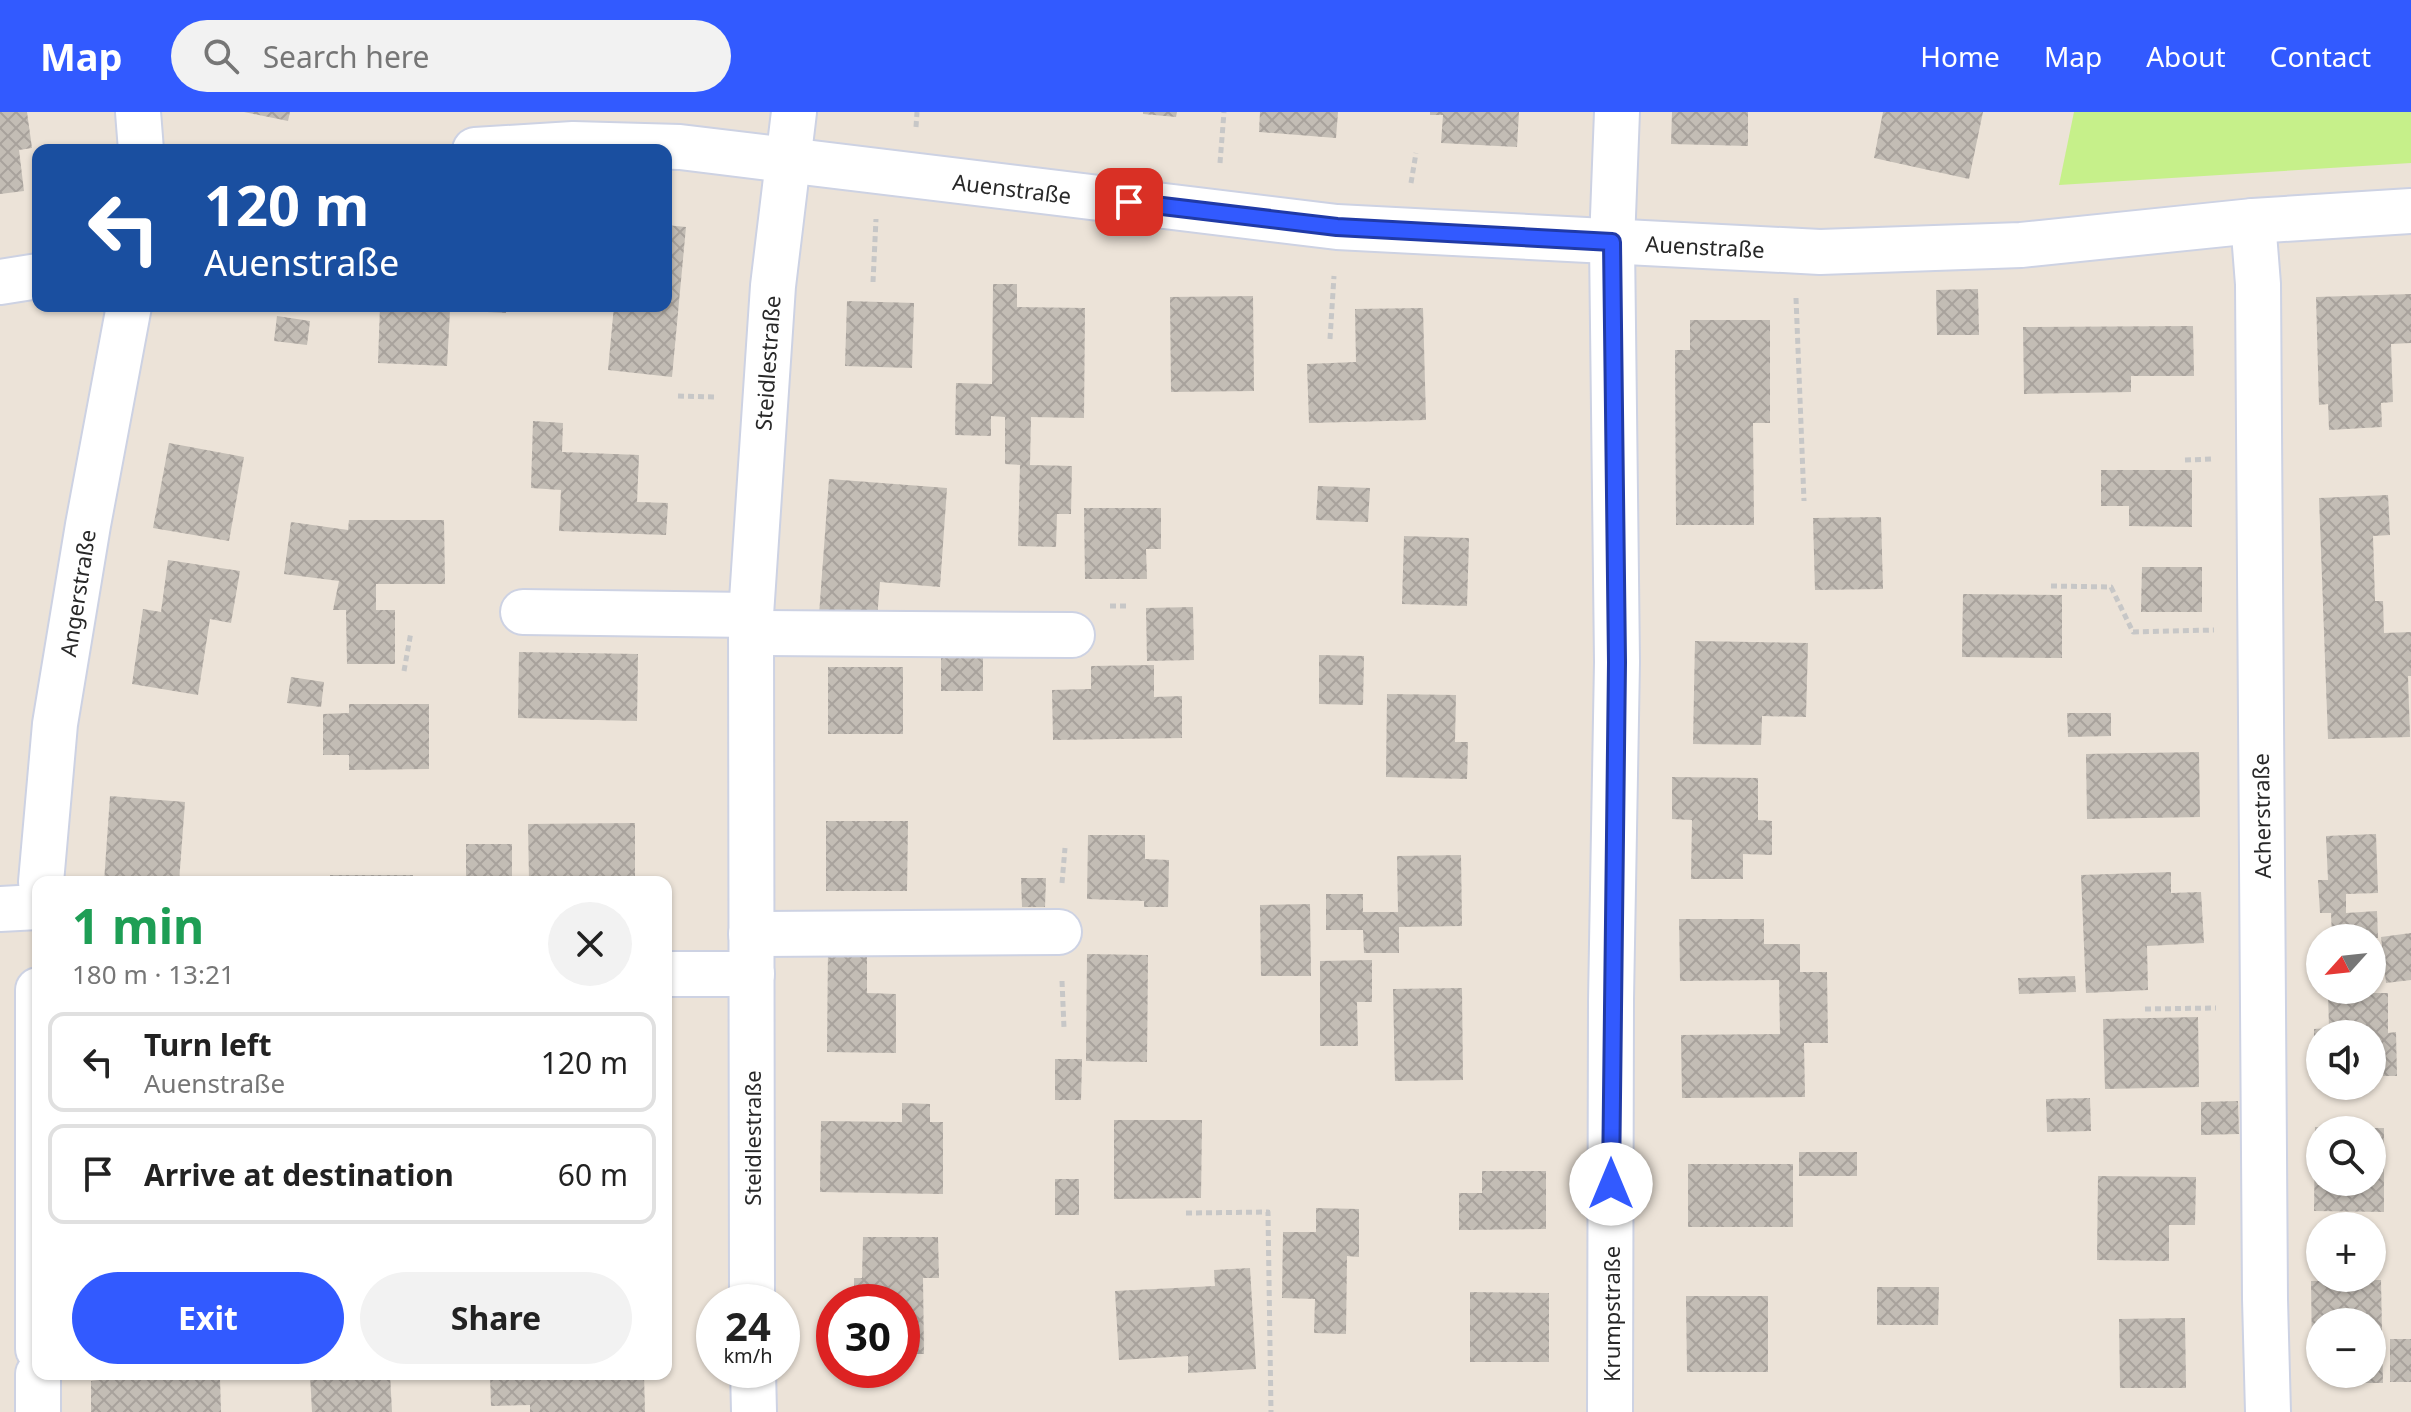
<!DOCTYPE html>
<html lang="en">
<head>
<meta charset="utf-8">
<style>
	:root { --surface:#fff; --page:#f2f2f2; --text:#222; --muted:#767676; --line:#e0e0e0; --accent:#325aff }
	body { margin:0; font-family:"Noto Sans",sans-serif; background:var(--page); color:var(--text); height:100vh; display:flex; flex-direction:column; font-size:30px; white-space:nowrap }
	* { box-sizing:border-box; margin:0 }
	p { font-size:26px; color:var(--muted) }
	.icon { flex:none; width:44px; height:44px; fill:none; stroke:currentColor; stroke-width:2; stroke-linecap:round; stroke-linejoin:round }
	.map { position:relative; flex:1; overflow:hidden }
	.panel { position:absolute; left:32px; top:764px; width:640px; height:504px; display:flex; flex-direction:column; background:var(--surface); border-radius:16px; box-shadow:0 2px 6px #0004 }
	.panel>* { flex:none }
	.banner { position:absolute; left:32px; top:32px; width:640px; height:168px; border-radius:16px; box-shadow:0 2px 6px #0004; background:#1a4fa0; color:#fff; overflow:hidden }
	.needle { width:52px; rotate:243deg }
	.tools { position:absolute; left:2306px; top:812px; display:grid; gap:16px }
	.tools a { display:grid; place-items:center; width:80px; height:80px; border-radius:50%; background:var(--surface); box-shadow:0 2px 6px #0004; font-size:40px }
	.speed { position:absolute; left:696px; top:1172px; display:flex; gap:16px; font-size:40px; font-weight:700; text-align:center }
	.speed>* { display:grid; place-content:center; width:104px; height:104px; border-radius:50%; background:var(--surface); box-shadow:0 2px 6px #0004; line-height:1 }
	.speed small { font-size:20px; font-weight:400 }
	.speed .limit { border:12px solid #d22; background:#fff; color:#111 }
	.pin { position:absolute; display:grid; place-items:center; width:68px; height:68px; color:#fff; margin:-34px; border-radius:16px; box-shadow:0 4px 12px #0006 }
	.me { position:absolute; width:88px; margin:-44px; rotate:0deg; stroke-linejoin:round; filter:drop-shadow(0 0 6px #0008) }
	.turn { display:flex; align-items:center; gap:28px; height:168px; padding:0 40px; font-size:36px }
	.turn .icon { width:104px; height:104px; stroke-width:2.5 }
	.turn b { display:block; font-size:56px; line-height:68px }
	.round { display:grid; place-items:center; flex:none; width:84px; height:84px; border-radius:42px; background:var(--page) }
	.summary { display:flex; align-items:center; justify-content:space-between; height:136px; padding:0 40px }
	h1 { font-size:48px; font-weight:700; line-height:60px; color:#1e9e55 }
	.action { display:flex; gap:16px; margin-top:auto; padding:16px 40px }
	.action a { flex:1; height:92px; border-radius:48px; background:var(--accent); color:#fff; font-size:32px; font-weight:700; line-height:92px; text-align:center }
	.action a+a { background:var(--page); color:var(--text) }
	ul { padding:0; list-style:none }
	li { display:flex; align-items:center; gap:24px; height:100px; margin:0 16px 12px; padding:0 24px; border:4px solid var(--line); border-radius:16px }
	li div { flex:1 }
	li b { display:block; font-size:30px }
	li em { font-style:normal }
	header { display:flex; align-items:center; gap:48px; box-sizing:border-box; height:112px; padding:0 40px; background:var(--accent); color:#fff }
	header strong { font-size:38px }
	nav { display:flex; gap:44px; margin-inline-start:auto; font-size:28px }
	.search { width:560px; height:72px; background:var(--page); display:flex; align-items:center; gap:20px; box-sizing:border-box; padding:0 28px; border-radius:44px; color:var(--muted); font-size:30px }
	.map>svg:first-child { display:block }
	.pitch { fill:#c6f08a }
	.building { fill:url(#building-cross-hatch) }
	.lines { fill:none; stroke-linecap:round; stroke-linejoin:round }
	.minor-casing { stroke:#cdd2e3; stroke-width:48 }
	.path { stroke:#c7c7c7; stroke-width:5; stroke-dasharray:6 4; stroke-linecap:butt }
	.minor { stroke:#fff; stroke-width:44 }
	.route-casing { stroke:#203aa6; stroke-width:20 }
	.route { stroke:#325aff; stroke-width:14 }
	.labels { text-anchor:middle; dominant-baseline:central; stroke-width:7; stroke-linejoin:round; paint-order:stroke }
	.street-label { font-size:22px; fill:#282828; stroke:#fff }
</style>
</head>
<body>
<header>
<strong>Map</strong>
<div class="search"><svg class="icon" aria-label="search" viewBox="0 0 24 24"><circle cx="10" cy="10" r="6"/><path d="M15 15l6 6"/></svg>Search here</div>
<nav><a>Home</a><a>Map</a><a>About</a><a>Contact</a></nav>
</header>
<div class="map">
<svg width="2411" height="1300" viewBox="0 0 2411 1300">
	<defs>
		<pattern id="building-cross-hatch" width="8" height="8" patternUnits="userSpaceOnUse" patternTransform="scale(2)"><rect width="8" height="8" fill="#c3bdb5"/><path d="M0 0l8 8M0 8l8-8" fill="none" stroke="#a8a29c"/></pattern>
	</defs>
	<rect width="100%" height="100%" fill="#ece3d8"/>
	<!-- pitch -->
	<polygon class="pitch" points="2074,0 2411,0 2411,51 2059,73"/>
	<!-- building -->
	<g class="building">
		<polygon points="0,0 27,0 32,36 19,38 24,79 0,82"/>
		<polygon points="244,0 290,0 288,9"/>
		<polygon points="1143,0 1177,0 1176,5 1143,2"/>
		<polygon points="1260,0 1338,0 1336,26 1259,20"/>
		<polygon points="1430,0 1519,0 1517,35 1441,31 1443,3 1430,3"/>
		<polygon points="1672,0 1748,0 1748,34 1671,32"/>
		<polygon points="1883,0 1983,0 1969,67 1874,46"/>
		<polygon points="666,113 686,115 672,265 608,258 614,194 666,194"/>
		<polygon points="993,172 1017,172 1017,195 1085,196 1084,306 1031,305 1030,353 1072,354 1071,402 1057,402 1056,435 1018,434 1020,353 1005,352 1005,305 991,304 991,324 955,323 956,271 992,272"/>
		<polygon points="1978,177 1979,223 1937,223 1936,178"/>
		<polygon points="2411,182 2411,231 2391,232 2393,290 2381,291 2382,315 2329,318 2328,292 2319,293 2316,185"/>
		<polygon points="1253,184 1254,279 1171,280 1170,185"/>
		<polygon points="847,189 914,191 912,256 845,254"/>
		<polygon points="380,194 506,194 506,201 450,198 447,254 378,251"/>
		<polygon points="1423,196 1426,308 1309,311 1307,252 1356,250 1355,197"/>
		<polygon points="277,204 310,209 307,233 274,229"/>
		<polygon points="1690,208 1770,208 1770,311 1753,311 1754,413 1676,413 1675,238 1690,238"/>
		<polygon points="2193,214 2194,264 2131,264 2131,280 2024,282 2023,215"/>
		<polygon points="533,309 563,311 562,340 639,343 637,390 668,391 666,423 559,419 561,378 531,376"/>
		<polygon points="169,331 244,345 229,429 153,416"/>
		<polygon points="2101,358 2192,358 2192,415 2129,414 2129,394 2101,394"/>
		<polygon points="829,367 947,376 940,475 880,470 877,507 819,503"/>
		<polygon points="1318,374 1370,376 1368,410 1316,408"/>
		<polygon points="2388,383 2390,423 2373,424 2375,489 2383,489 2384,521 2411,520 2411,564 2408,564 2410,625 2328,627 2319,386"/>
		<polygon points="1084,396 1161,396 1161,437 1146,437 1147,467 1085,467"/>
		<polygon points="1881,405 1883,477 1815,478 1813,406"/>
		<polygon points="349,408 444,408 445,472 376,472 376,498 395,498 395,552 347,552 346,498 333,498 339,469 284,462 291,410 348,418"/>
		<polygon points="1404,424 1469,426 1467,494 1402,492"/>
		<polygon points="168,448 240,459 231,511 210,507 198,583 132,572 143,497 161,500"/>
		<polygon points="2142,455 2202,455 2202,500 2141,500"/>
		<polygon points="1963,482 2062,483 2062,546 1962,545"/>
		<polygon points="1193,495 1194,548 1147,549 1146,496"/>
		<polygon points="1695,529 1808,531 1806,605 1762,604 1761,633 1693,632"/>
		<rect x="941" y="537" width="42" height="42"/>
		<polygon points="519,540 638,542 637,609 518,606"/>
		<polygon points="1319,543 1364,544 1363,593 1319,592"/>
		<polygon points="1154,553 1154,585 1182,584 1182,626 1053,628 1052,578 1091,577 1091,554"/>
		<rect x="828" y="555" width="75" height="67"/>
		<polygon points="291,565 324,570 321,595 287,591"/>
		<polygon points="1387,582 1456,583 1455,630 1468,630 1467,667 1386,665"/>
		<polygon points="349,592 429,592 429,657 349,658 349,643 323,643 323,602 349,601"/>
		<polygon points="2067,601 2111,601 2111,624 2068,625"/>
		<polygon points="2199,640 2200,705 2087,707 2086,642"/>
		<polygon points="1672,665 1758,666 1758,708 1772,709 1772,743 1743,742 1743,767 1691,767 1692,708 1672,707"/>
		<polygon points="110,684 185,690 179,770 104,770"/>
		<polygon points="826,709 908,709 907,779 826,779"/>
		<polygon points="635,711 635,770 529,770 528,712"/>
		<polygon points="2376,722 2378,781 2346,782 2346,801 2377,799 2378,826 2332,826 2331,801 2320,801 2318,768 2328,768 2326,724"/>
		<polygon points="1088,723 1145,723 1145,747 1169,748 1168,795 1144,795 1144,789 1087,787"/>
		<rect x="466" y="732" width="46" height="38"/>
		<polygon points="1461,743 1462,814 1399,815 1399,841 1364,841 1363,818 1326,818 1326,782 1363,782 1363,800 1398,800 1397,744"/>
		<polygon points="2171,760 2171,781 2201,780 2204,831 2147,834 2148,878 2086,881 2081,763"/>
		<rect x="330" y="763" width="83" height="7"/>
		<polygon points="1021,766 1046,766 1045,795 1022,795"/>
		<polygon points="1310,792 1311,864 1261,864 1260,793"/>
		<polygon points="1679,807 1764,807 1764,832 1800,832 1800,860 1827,860 1828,931 1804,931 1805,985 1682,986 1681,923 1780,922 1779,868 1680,869"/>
		<polygon points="2411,821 2411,868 2386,871 2381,825"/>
		<polygon points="828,836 867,837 867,881 896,882 896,941 827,940"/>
		<polygon points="1087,842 1148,843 1147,950 1086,949"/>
		<polygon points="1372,848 1372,890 1357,890 1358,934 1320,934 1320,849"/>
		<polygon points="2075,864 2076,880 2019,882 2018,866"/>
		<polygon points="1462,876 1463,968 1395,969 1393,877"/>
		<polygon points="2328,881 2388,881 2388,921 2396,920 2397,964 2372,964 2372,922 2320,922 2320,964 2314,965 2314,917 2329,916"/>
		<polygon points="2198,905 2199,975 2105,977 2103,907"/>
		<polygon points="1055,947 1082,947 1081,988 1055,988"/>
		<polygon points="2090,986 2091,1019 2047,1020 2046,987"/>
		<polygon points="2238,989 2239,1022 2201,1023 2201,990"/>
		<polygon points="902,991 930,992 930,1010 943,1010 943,1082 820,1080 821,1009 902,1010"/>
		<polygon points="1114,1008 1202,1008 1201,1086 1114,1087"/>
		<polygon points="2315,1015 2351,1015 2351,1018 2320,1018 2320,1070 2372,1070 2372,1016 2384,1016 2384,1100 2314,1099"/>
		<rect x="1799" y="1040" width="58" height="24"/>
		<rect x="1688" y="1052" width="105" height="63"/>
		<polygon points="1482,1059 1546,1059 1546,1117 1459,1118 1459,1081 1482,1081"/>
		<polygon points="2098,1064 2196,1065 2195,1113 2169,1113 2169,1149 2097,1148"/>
		<rect x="1055" y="1067" width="24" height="36"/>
		<polygon points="1316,1096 1359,1097 1359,1145 1347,1144 1346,1222 1314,1221 1315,1187 1282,1186 1283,1120 1316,1120"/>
		<polygon points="863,1125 938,1125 939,1166 923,1166 924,1242 902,1242 902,1190 854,1190 854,1166 862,1166"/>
		<polygon points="1250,1156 1256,1257 1188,1261 1188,1244 1119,1248 1115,1179 1215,1174 1214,1158"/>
		<polygon points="2381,1168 2383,1271 2330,1271 2329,1262 2372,1262 2372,1210 2320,1210 2320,1243 2312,1243 2311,1169"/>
		<polygon points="1877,1175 1939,1175 1938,1213 1877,1213"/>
		<polygon points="1470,1180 1549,1181 1549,1250 1470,1250"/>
		<polygon points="1686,1184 1768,1184 1768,1260 1687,1260"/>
		<polygon points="2185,1206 2186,1276 2120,1276 2119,1207"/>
		<rect x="2390" y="1227" width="21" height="43"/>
		<polygon points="98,1262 175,1262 176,1267 220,1266 221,1300 91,1300 91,1269 98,1268"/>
		<polygon points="310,1262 390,1262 392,1300 312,1300"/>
		<polygon points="490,1262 644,1262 645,1300 530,1300 530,1293 491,1294"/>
	</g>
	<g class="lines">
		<!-- minor casing -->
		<g class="minor-casing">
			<g id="minor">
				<polyline points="138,0 141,38"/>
				<polyline points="475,38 573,32 680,35 1337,115 1820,140 2021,133 2253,109 2411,99"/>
				<polyline points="2253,109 2258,172 2265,1187 2268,1300"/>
				<polyline points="0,170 38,164"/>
				<polyline points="523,500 751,503"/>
				<polyline points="752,521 1072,523"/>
				<polyline points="41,770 55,612 88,413 129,194"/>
				<polyline points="0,797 38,795"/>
				<polyline points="751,822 1059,820"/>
				<polyline points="666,862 752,862"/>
				<polyline points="38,878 38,1237"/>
				<polyline points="752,1190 751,503 773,174 794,0"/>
				<polyline points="753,1258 754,1300"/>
				<polyline points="38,1262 38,1300"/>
				<polyline points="1610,1300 1611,888 1617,550 1612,130 1617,0"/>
			</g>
		</g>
		<!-- path -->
		<g class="path">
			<polyline points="916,15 917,0"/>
			<polyline points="1220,51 1224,0"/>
			<polyline points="1411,71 1416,41"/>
			<polyline points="873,170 876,107"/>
			<polyline points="1796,186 1804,389"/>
			<polyline points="1330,227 1334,164"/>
			<polyline points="678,284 717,285"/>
			<polyline points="2185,348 2212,347"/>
			<polyline points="2051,474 2111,475 2133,520 2214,518"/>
			<polyline points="1110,494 1129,494"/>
			<polyline points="404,559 411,520"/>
			<polyline points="1062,771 1065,736"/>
			<polyline points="1062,869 1064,916"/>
			<polyline points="2145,897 2216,896"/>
			<polyline points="1186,1101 1268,1100 1271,1300"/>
		</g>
		<!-- minor -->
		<use href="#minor" class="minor"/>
	</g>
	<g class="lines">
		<!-- route casing -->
		<g class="route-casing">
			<polyline id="route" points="1129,90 1337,115 1612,130 1617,550 1611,1072"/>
		</g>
		<!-- route -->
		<use href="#route" class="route"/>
	</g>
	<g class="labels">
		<!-- street labels -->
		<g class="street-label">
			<text transform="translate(1012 76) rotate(7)">Auenstraße</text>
			<text transform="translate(1705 134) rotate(3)">Auenstraße</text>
			<text transform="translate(767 251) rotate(-86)">Steidlestraße</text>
			<text transform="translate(77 481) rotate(-81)">Angerstraße</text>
			<text transform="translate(2261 704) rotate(-91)">Acherstraße</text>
			<text transform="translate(752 1026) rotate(-90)">Steidlestraße</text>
			<text transform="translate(1611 1202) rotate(-90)">Krumpstraße</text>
		</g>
	</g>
</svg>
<div class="tools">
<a><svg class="needle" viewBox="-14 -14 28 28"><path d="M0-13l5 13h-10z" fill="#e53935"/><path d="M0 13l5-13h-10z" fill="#767676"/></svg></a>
<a><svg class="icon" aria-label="sound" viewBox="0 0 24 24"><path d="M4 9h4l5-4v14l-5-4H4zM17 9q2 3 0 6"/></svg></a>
<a><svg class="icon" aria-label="search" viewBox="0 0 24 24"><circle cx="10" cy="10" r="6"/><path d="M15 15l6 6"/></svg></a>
<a>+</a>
<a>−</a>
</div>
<div class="speed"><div>24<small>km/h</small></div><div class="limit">30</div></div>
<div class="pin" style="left:1129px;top:90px;background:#d93025"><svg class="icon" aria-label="arrive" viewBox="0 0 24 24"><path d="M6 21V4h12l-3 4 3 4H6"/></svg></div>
<svg class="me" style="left:1611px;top:1072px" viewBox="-20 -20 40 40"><circle r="19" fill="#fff"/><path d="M0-13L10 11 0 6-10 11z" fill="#325aff"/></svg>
<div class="banner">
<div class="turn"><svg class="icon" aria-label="left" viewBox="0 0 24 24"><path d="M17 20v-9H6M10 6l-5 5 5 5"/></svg><div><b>120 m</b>Auenstraße</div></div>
</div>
<section class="panel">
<div class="summary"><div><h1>1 min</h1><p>180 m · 13:21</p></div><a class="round"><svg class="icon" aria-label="close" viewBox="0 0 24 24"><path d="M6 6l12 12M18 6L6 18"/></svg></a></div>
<ul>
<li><svg class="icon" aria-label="left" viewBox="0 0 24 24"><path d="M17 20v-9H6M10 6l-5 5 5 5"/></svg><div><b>Turn left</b><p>Auenstraße</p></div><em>120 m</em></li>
<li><svg class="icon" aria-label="arrive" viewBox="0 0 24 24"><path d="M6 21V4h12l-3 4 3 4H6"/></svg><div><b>Arrive at destination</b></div><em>60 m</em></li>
</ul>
<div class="action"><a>Exit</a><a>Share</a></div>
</section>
</div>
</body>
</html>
